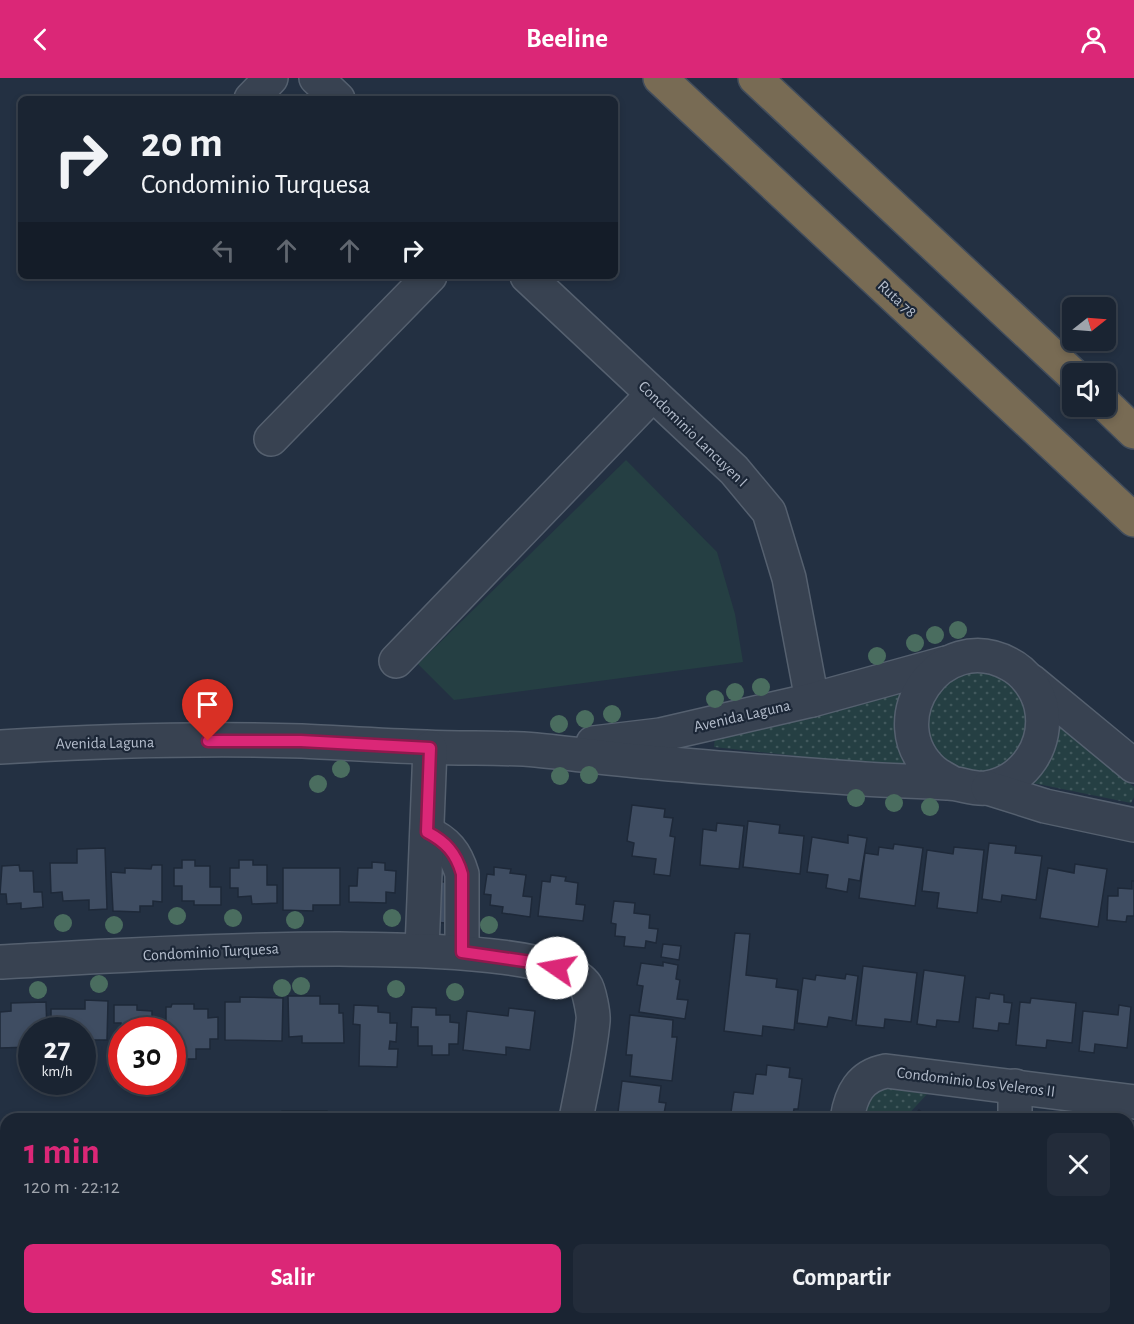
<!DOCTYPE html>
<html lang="es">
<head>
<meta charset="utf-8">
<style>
	:root { --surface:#1a2432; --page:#232c3a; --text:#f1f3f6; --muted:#9fa4ac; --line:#38414d; --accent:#db2777 }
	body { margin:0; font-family:"Alegreya Sans",sans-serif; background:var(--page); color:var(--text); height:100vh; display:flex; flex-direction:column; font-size:22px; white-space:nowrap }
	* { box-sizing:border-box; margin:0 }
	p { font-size:20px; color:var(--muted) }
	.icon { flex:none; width:33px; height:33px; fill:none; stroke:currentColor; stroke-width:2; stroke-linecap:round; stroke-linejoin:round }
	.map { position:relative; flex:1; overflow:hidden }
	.panel { position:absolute; left:0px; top:1035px; width:1134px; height:212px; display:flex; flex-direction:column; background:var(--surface); border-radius:18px 18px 0 0; box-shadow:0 3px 9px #0003,0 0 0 2px var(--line) }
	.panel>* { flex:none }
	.guide { position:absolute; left:18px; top:18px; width:600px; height:183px; border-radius:9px; box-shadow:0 3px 9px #0003,0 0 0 2px var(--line); background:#1a2432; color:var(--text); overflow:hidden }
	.needle { width:39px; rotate:73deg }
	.controls { position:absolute; left:1062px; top:219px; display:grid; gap:12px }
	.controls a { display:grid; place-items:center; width:54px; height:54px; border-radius:9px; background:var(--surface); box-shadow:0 3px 9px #0003,0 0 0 2px var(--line); font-size:30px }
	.speed { position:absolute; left:18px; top:939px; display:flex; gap:12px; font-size:30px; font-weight:700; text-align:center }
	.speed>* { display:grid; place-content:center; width:78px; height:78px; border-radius:50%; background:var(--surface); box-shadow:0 3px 9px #0003,0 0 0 2px var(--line); line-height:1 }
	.speed small { font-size:15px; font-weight:400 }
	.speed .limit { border:9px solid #d22; background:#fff; color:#111 }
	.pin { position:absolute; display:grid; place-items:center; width:51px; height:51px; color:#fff; margin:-62px -26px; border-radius:50% 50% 50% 0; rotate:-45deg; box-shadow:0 0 6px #0007 }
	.pin .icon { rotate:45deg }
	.me { position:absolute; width:66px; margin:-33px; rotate:282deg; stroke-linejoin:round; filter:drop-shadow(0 0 4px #0008) }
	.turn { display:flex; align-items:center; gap:21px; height:126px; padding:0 24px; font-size:27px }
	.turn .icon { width:78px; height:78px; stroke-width:2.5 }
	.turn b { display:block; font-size:42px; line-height:51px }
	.lanes { display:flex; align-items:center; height:57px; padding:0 24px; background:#0003; justify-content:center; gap:30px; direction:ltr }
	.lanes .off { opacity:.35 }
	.round { display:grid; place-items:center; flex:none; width:63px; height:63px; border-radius:9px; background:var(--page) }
	.overview { display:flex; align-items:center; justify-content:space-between; height:102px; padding:0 24px }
	h1 { font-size:36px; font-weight:700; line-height:45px; color:var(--accent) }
	.action { display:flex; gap:12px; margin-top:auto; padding:12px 24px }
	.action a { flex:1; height:69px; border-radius:9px; background:var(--accent); color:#fff; font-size:24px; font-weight:700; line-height:69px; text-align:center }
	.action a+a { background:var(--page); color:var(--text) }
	header { display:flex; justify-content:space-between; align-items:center; height:78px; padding:0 24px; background:var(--accent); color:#fff; font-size:27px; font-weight:700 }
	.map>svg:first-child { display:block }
	.grass { fill:url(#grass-dots) }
	.park { fill:#253f43 }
	.building { fill:#3f4d62; stroke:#1e2939; stroke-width:1.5 }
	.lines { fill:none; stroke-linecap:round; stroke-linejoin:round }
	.street-casing { stroke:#55606f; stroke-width:36 }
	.highway-casing { stroke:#424d5c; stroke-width:36 }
	.street { stroke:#384251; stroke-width:33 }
	.highway { stroke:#786b54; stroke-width:33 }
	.tree { fill:#4a6d5f }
	.route-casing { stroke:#8e194d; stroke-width:15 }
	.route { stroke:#db2777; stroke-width:10 }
	.labels { text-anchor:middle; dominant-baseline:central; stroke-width:4.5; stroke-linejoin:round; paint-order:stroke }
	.street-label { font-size:16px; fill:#b4bdcc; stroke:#1c2737 }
</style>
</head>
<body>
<header><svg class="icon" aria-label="back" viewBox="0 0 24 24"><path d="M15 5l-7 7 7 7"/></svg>Beeline<svg class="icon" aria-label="person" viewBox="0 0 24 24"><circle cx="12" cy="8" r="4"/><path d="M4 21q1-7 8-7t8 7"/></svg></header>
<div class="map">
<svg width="1134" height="1246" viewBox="0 0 1134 1246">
	<defs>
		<pattern id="grass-dots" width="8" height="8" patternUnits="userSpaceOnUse" patternTransform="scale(1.5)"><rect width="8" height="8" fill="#253f43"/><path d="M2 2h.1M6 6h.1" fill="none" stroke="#42595d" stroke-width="1.8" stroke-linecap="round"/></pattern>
	</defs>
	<rect width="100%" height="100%" fill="#233042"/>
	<!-- grass -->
	<g class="grass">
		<circle cx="977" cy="644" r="51"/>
		<polygon points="907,606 916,691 714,669 715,658"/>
		<polygon points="1054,639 1134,709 1134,719 1131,725 1028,704"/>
		<polygon points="881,1009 929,1014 904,1041 862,1041 863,1026"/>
	</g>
	<!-- park -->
	<polygon class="park" points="626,382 717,474 735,536 743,584 454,622 418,586"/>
	<!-- building -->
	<g class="building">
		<polygon points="632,727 665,731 664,739 673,740 670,758 675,759 670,798 654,796 656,781 632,778 634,765 627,763"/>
		<polygon points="748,743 780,747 779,755 804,758 800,796 743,789"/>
		<polygon points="717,745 744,748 739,791 700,787 703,751 716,753"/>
		<polygon points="848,757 867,760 860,803 849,801 847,814 826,810 828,797 807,794 812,759 848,765"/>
		<polygon points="989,765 1016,768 1015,775 1042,778 1036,822 1002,817 1001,824 982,821"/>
		<polygon points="894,766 923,770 915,828 859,820 865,775 878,777 879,769 893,771"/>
		<polygon points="954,769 984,772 977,835 937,830 939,815 922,813 927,772 953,776"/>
		<polygon points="105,770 107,831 89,832 89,822 63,823 62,814 51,815 50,785 77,785 77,771"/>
		<polygon points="182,782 195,782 195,788 210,788 210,809 221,809 221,827 194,827 194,823 182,823 182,808 174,808 174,790 182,790"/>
		<polygon points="239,782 253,782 253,787 267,787 267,807 277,807 277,825 252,826 251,818 238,819 238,810 230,810 230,790 239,790"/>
		<polygon points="372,784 385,785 385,792 396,793 395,815 386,814 386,825 349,824 349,808 357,808 358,790 372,790"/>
		<polygon points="1075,786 1107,791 1098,849 1040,840 1048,790 1074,795"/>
		<polygon points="19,787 20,793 33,793 34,814 42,814 43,829 21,831 21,825 7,826 6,816 0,816 2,788"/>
		<polygon points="152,787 162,787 162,824 153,823 153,828 140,828 140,834 113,833 111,794 125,795 125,790 151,791"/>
		<polygon points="494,789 511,791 510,795 526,797 523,818 532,819 530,839 502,835 503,829 490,827 491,817 484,816 487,796 494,797"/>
		<polygon points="283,790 340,790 340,827 313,827 313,833 283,832"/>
		<polygon points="551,797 566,799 565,803 578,805 576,826 585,827 583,843 538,838 542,803 550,804"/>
		<polygon points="435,803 453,805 448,823 445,845 434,844"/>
		<polygon points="1132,803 1134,803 1134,838 1127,838 1126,844 1107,842 1108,818 1118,818 1118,810 1132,811"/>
		<polygon points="614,823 635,825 634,835 650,837 649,850 658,851 656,865 646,863 645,870 624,868 625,859 615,858 616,846 611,845"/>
		<polygon points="735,855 750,856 746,897 777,901 776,909 798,912 794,952 763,948 762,958 724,953"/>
		<polygon points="663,866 681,868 679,882 661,879"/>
		<polygon points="663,884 678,887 676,901 680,902 677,921 688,922 685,941 639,934 643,908 637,907 641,885 663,888"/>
		<polygon points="863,888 917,895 911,944 885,941 884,950 856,947"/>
		<polygon points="924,892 965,898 959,944 937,942 936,949 917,946"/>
		<polygon points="846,896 858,898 852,943 829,939 827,949 797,945 803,900 815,902 816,897 845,901"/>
		<polygon points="990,915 1004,917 1004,924 1012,925 1009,946 999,945 998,953 973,950 976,919 989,921"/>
		<polygon points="288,918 320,918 320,926 339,926 339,935 343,935 344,965 302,965 302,958 289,959"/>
		<polygon points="240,919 283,920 282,963 225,962 225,924 240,924"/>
		<polygon points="1031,920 1076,925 1072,965 1047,962 1046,970 1016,967 1020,924 1030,925"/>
		<polygon points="85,922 108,923 107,962 91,962 91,966 82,966 82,952 51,952 51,931 85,931"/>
		<polygon points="46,924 47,952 32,952 32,969 0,970 0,934 11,933 11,925"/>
		<polygon points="172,926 194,926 194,931 208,931 208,940 218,939 218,961 210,961 210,971 196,971 196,981 178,981 178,959 172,959 172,952 166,952 166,929 171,929"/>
		<polygon points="114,927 137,927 137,932 152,933 152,942 159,941 160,952 122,952 121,966 121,945 114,945"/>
		<polygon points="354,927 378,928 378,934 390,935 390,945 397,945 396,964 390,963 389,971 398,971 397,989 359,988 360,947 353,946"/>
		<polygon points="1119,927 1131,929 1127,970 1095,966 1094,975 1079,973 1083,933 1118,937"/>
		<polygon points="412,929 436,930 436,937 450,937 450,944 459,945 458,966 449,966 449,977 432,977 432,968 418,968 418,949 411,949"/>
		<polygon points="509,930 535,933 530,972 506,969 506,977 463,972 467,933 508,938"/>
		<polygon points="630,937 673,942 672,959 677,959 672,1003 630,998 632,977 626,977"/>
		<polygon points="767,987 790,990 789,999 802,1001 798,1031 794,1031 792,1041 731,1034 734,1014 753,1016 756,996 766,997"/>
		<polygon points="622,1003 661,1008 659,1024 666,1025 663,1041 624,1041 624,1035 618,1034"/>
		<polygon points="919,1032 929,1041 911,1041"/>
		<rect x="282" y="1033" width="45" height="8"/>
		<rect x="167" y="1037" width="57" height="4"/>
		<rect x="227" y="1037" width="54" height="4"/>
		<polygon points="6,1047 6,1104 4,1087 0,1087 0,1048"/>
		<polygon points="1128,1231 1134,1237 1134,1246 1105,1246 1110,1240 1128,1240"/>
		<polygon points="26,1240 69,1240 70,1245 26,1246"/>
		<rect x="384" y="1240" width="32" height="3"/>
		<rect x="491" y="1240" width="15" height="5"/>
		<polygon points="584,1240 627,1240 626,1246 583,1246"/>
		<polygon points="713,1240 760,1240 759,1246 712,1246"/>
		<polygon points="894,1240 911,1240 906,1246 899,1246"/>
		<polygon points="946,1240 982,1240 987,1246 941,1246"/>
		<polygon points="1026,1240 1093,1240 1088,1246 1032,1246"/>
	</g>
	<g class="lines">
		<!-- street casing -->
		<g class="street-casing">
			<g id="street">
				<polyline points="316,0 338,21"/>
				<polyline points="251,21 271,0"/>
				<polyline points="527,198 734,392 769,434 789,500 812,622"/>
				<polyline points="271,361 430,198"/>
				<polyline points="396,583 653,316"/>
				<polyline points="1031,603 1134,688"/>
				<polyline points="593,665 660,657 812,622 946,585"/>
				<path d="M0,669C100,663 202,660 302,663C344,665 385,668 426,669C462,671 499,669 536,672C577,676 618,682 659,685C727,691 796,696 864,701C892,703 919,703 947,705C961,705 973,712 987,710C1026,703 1049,665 1041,628C1037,611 1025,594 1009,586C941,549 876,643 934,694C939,698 946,701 952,705"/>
				<polyline points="988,710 1045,728 1134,747"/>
				<path d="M427,755C446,763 456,775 462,796V874"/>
				<polyline points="422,871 430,670"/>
				<path d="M0,884C84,880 547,846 586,908C589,912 594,937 593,943C590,976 582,1009 576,1041"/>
				<path d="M847,1041C851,1016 860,998 886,993L1134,1024"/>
				<polyline points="1015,1041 1015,1008"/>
				<polyline points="0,1152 6,1152"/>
				<polyline points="1128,1161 1134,1166"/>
				<polyline points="820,1240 826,1246"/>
				<polyline points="540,1246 541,1240"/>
			</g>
		</g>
		<!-- highway casing -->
		<g class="highway-casing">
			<g id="highway">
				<polyline points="660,0 1134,442"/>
				<polyline points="755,0 1072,296"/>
				<polyline points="1106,327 1134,354"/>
			</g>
		</g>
		<!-- street -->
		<use href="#street" class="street"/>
		<!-- highway -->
		<use href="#highway" class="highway"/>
	</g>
	<!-- trees -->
	<g class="tree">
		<circle cx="958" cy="552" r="9"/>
		<circle cx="935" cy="557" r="9"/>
		<circle cx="915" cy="565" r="9"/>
		<circle cx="877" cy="578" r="9"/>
		<circle cx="761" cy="609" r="9"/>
		<circle cx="735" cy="614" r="9"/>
		<circle cx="715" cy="621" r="9"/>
		<circle cx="612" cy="636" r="9"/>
		<circle cx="585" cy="641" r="9"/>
		<circle cx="559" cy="646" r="9"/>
		<circle cx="341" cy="691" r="9"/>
		<circle cx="589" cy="697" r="9"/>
		<circle cx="560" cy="698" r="9"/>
		<circle cx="318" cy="706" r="9"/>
		<circle cx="856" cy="720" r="9"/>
		<circle cx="894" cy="725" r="9"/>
		<circle cx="930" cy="729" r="9"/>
		<circle cx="177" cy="838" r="9"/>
		<circle cx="233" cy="840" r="9"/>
		<circle cx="392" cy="840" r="9"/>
		<circle cx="295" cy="842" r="9"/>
		<circle cx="63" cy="845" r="9"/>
		<circle cx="114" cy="847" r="9"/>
		<circle cx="489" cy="847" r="9"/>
		<circle cx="99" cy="906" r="9"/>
		<circle cx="301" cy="908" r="9"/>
		<circle cx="282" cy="910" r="9"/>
		<circle cx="396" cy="911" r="9"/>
		<circle cx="38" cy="912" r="9"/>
		<circle cx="455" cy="914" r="9"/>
	</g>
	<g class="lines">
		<!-- route casing -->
		<g class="route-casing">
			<path id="route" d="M208,663H301L430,670L427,754C446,764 456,775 462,796V874L545,886L557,890"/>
		</g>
		<!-- route -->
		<use href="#route" class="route"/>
	</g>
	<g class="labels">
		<!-- street labels -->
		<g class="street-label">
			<text transform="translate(897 221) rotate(43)">Ruta 78</text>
			<text transform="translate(693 356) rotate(44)">Condominio Lancuyen I</text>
			<text transform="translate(742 638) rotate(-13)">Avenida Laguna</text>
			<text transform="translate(105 665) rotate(-1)">Avenida Laguna</text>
			<text transform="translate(211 874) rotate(-3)">Condominio Turquesa</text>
			<text transform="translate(976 1004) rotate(7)">Condominio Los Veleros II</text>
		</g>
	</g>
</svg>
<div class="controls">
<a><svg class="needle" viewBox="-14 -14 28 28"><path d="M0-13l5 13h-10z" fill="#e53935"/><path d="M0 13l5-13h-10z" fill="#9fa4ac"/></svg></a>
<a><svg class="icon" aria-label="sound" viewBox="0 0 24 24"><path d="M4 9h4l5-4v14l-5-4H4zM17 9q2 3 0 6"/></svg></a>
</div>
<div class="speed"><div>27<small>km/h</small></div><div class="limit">30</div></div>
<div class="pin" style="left:208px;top:663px;background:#d93025"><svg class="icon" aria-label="arrive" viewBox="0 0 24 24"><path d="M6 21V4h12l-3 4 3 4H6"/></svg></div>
<svg class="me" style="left:557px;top:890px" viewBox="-20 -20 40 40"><circle r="19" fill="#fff"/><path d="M0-13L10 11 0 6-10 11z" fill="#db2777"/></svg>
<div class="guide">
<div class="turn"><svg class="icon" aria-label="right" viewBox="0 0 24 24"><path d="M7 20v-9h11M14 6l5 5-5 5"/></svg><div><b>20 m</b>Condominio Turquesa</div></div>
<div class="lanes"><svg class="icon off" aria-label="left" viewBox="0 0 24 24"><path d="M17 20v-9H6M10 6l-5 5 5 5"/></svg><svg class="icon off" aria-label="ahead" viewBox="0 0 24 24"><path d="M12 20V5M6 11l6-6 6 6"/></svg><svg class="icon off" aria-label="ahead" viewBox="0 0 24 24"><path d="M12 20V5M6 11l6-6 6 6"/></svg><svg class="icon" aria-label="right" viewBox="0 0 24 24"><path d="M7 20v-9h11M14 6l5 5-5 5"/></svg></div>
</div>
<section class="panel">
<div class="overview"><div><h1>1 min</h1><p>120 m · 22:12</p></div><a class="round"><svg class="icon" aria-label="close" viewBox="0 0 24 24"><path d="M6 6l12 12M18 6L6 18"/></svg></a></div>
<div class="action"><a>Salir</a><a>Compartir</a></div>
</section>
</div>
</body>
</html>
